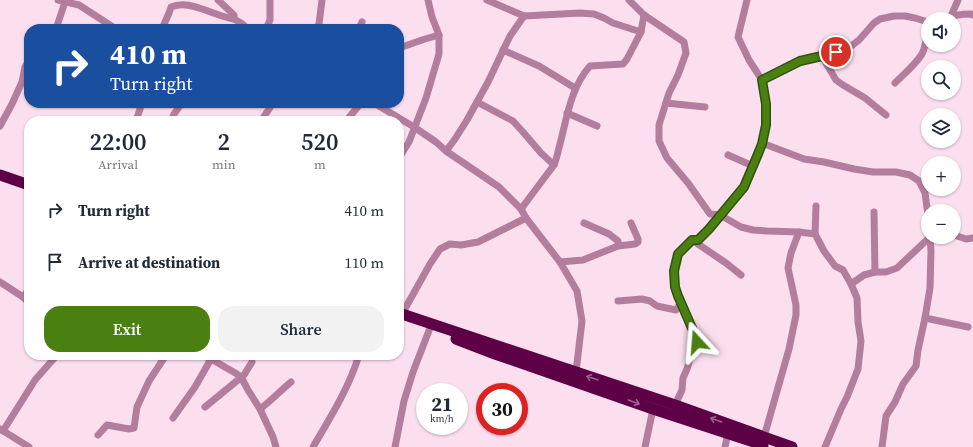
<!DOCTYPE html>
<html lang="en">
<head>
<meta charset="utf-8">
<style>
	:root { --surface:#fff; --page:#f2f2f3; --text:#1f2937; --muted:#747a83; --accent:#4a7f12 }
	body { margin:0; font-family:"Source Serif 4",serif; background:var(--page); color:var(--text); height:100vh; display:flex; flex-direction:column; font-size:15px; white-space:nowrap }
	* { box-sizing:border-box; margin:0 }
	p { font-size:13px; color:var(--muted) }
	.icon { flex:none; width:22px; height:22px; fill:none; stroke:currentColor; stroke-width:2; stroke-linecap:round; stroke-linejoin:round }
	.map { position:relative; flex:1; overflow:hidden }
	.sheet { position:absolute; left:24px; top:116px; width:380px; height:244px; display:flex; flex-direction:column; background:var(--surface); border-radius:16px; box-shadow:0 1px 3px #0004 }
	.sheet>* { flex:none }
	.guide { position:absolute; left:24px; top:24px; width:380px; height:84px; border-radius:16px; box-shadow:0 1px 3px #0004; background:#1a4fa0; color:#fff; overflow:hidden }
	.buttons { position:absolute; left:921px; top:12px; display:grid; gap:8px }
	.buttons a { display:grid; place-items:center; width:40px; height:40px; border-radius:50%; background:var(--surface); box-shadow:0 1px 3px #0004; font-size:20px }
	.speed { position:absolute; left:416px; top:383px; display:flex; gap:8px; font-size:20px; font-weight:700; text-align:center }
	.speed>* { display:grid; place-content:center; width:52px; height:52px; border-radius:50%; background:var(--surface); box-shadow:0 1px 3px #0004; line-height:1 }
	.speed small { font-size:10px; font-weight:400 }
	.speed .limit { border:6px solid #d22; background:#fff; color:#111 }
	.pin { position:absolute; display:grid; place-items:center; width:34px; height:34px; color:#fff; margin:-17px; border:2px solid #fff; border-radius:50%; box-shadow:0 1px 4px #0007 }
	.me { position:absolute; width:44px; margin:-22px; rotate:341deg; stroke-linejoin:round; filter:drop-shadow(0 0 3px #0008) }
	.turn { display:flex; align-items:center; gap:14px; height:84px; padding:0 20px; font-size:18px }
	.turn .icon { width:52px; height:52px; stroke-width:2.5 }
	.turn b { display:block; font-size:28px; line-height:34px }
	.eta { display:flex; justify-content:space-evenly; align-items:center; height:68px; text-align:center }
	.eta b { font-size:24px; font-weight:600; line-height:28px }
	.action { display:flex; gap:8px; margin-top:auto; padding:8px 20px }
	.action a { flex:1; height:46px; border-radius:16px; background:var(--accent); color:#fff; font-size:16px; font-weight:600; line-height:46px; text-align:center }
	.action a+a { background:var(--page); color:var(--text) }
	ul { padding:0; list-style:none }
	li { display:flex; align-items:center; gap:12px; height:52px; padding:0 20px }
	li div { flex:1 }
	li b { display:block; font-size:15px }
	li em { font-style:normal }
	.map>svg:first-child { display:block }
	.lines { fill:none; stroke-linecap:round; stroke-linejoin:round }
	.minor { stroke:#b37e9e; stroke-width:7 }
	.highway { stroke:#5d0045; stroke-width:11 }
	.oneway { stroke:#9d618d }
	.route-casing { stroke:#30530c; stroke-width:10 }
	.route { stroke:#4a7f12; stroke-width:7 }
</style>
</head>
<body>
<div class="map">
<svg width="973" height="447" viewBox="0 0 973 447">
	<rect width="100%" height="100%" fill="#fbdfef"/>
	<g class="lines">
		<!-- minor -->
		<g class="minor">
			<polyline points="58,0 79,5 116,29"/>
			<polyline points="218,0 234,15 234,19 241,23 248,29"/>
			<polyline points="487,0 524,16 580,13 594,14 604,18 613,23 641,32"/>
			<polyline points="629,0 644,15 684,42 686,53 678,75 669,93 659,125 659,141 667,158 688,183 710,214 720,215 741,227 753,230 767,231 799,232 815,234 824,251 835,266 843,270 851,284 857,298 858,322 861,341 858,369 847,397 841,409 825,447"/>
			<polyline points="951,16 958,0"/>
			<path d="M945,19C953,15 962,14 971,14L973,15"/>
			<polyline points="56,29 65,2"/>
			<path d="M162,29L169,13L171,7C174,6 177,5 180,5C195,3 218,17 234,19"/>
			<polyline points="266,29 270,20 270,0"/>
			<polyline points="316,29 319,24 322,0"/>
			<polyline points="359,29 362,22"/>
			<polyline points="399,48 425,39 439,35"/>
			<polyline points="503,50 539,66 575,88"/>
			<polyline points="822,56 836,80 843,85 865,98 886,115"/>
			<polyline points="762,80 800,61 822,56 850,47 859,40 874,23 880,19 894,16 905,16 915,18 928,22"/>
			<path d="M895,83C904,74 915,65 922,54C927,44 927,32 928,22"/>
			<polyline points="477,102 513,121 523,132 541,153 554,165"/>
			<polyline points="374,103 414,127 436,142 446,151 499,187 521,209 526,218 560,262 577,291 582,321 576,372"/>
			<polyline points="666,103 705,107"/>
			<polyline points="567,113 597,126"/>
			<polyline points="136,121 142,103"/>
			<polyline points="171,121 174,114 182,103"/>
			<polyline points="261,121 273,103"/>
			<polyline points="346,121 361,103"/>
			<polyline points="0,126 12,104 22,82 25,67 29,60"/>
			<polyline points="762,143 804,159 824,162 854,169 873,172 896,172 910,175 919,181 925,193 928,215"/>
			<polyline points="446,151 455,139 467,120 488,82 510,36 524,16"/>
			<polyline points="728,155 753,166"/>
			<polyline points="399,158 409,142 426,98 439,54 439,35 432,17 428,0"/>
			<path d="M521,209L554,165C557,158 558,151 560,144C567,117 571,87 590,66L623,64L627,59L641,32L644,15"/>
			<polyline points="874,212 875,272"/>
			<polyline points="815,234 816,206"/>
			<polyline points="954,235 966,239 973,238"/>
			<polyline points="692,240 726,263 741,275"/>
			<polyline points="618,246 635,244 638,242 638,239 631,223"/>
			<polyline points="560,262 583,260 618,246 618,241 609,234 584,223"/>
			<polyline points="0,282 23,297"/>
			<polyline points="851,284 864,275 875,272 886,272 897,268 930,237"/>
			<polyline points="29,289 23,297 29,303"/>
			<polyline points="618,301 642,299 650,301 657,306 676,310 680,304"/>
			<polyline points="402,314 430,264 440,249 450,244 461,245 478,242 526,218"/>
			<polyline points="925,318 968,327"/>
			<polyline points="201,355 211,359 237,374 241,377 248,390 260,409 273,437 276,447"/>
			<polyline points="675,405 682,390 683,378 687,369 690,359 697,342 695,335 678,296 675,287 674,271 678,254 692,240 698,240 709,229 743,187 758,154 762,143 766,125 766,104 762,80 749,60 738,37 747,0"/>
			<polyline points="205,407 244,375 252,362"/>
			<path d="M260,409C271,401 280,391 291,382"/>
			<polyline points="173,418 195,387 211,359"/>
			<polyline points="0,429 29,447"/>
			<polyline points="3,431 35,380 57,355"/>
			<polyline points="98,435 107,425 129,429 134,428 137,407 149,381 166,355"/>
			<polyline points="764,437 789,349 796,315 796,305 788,268 791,253 799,232"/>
			<path d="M313,447C330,418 349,388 359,355"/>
			<polyline points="395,447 404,401 413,372 430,328"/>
			<polyline points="645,447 653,409"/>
			<polyline points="725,447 728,433"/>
			<polyline points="882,447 886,416 895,402 903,384 916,366 918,350 925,318 930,288 931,251 930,237"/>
		</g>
		<!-- highway -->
		<g class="highway">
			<polyline points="0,175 29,185"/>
			<polyline points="399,313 675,405 792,447"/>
			<polyline points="456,339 495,354 653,409 763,445"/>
		</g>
	</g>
	<!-- one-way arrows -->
	<defs><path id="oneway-shaft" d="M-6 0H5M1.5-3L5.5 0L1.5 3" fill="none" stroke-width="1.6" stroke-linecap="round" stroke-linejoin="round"/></defs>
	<g class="oneway">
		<use href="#oneway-shaft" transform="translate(592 378) rotate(-162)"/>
		<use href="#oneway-shaft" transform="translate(634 402) rotate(20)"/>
		<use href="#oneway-shaft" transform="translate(716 420) rotate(-160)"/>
	</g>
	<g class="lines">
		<!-- route casing -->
		<g class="route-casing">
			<polyline id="route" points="697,342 695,335 678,296 675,287 674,271 678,254 692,240 698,240 709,229 744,187 758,154 762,144 766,125 766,104 762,80 800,61 822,56 836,52"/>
		</g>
		<!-- route -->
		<use href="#route" class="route"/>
	</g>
</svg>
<div class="buttons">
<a><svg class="icon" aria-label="sound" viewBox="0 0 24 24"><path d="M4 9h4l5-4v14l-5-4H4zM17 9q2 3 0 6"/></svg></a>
<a><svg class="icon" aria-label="search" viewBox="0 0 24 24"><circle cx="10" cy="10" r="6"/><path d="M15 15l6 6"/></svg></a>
<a><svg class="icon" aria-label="layers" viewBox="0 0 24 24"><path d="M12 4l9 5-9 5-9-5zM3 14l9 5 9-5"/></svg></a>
<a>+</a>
<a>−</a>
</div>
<div class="speed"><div>21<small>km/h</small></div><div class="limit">30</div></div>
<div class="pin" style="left:836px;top:52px;background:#d93025"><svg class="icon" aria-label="arrive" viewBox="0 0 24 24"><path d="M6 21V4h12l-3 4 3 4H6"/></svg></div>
<svg class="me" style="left:697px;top:342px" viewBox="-20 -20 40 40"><path d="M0-17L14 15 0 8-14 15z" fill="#4a7f12" stroke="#fff" stroke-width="4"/></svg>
<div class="guide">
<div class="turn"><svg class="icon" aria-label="right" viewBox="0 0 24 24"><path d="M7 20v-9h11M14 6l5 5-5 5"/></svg><div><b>410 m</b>Turn right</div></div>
</div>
<section class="sheet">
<div class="eta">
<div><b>22:00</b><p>Arrival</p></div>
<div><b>2</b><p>min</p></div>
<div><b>520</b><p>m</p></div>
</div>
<ul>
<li><svg class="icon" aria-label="right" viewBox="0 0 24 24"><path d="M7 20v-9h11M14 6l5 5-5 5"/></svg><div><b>Turn right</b></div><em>410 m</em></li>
<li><svg class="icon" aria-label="arrive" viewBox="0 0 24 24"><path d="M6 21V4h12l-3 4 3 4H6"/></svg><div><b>Arrive at destination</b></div><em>110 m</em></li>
</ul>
<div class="action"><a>Exit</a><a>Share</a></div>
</section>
</div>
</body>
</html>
